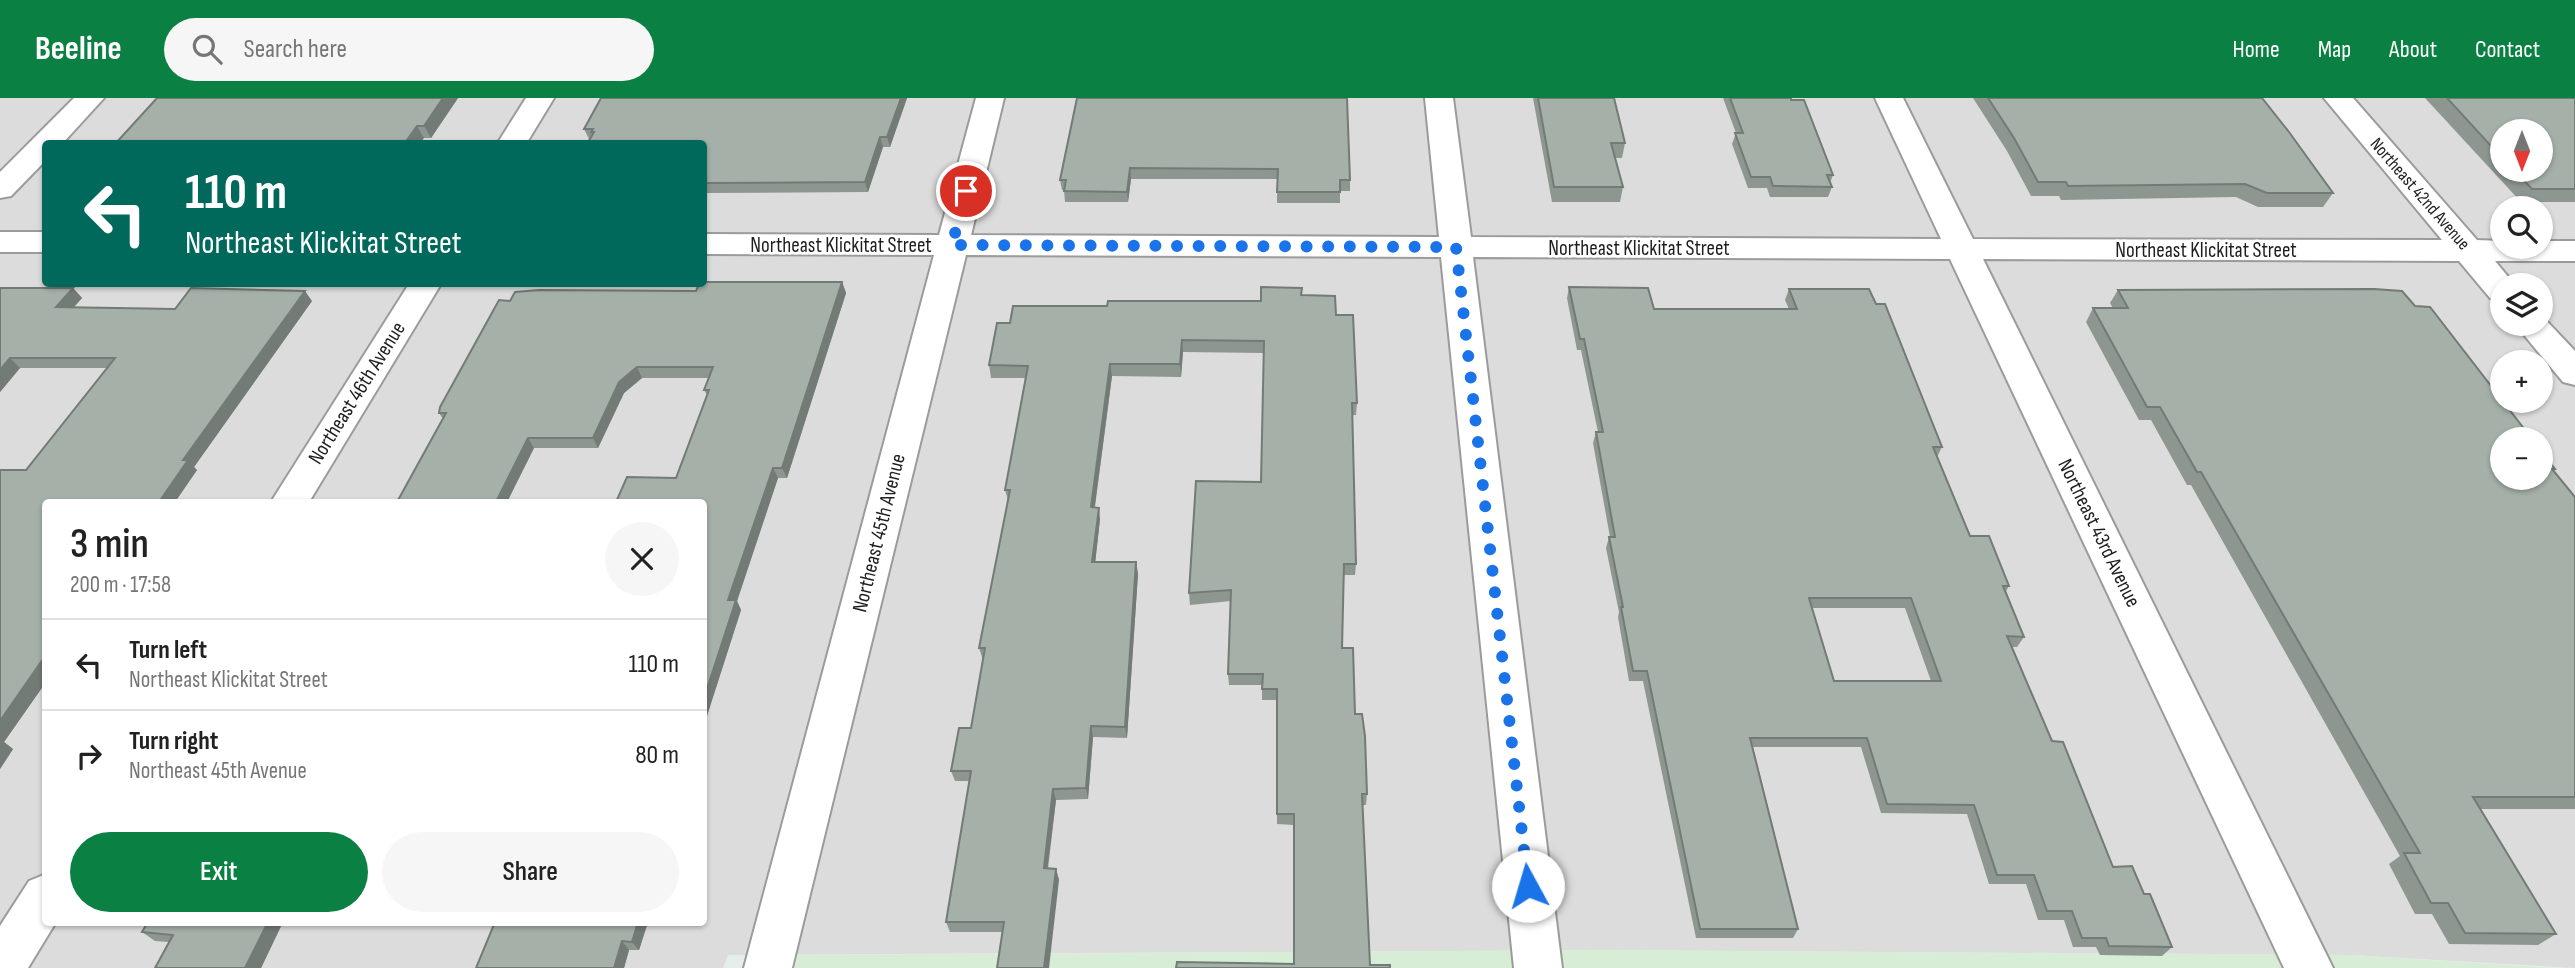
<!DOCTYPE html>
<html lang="en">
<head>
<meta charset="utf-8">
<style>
	:root { --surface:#fff; --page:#f6f6f6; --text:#222; --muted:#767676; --line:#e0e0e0; --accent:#0b8043 }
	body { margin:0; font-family:"Sofia Sans Condensed",sans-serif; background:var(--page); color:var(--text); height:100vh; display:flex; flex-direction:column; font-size:26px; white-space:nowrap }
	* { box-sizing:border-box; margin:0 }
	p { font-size:23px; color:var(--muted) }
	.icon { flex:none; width:38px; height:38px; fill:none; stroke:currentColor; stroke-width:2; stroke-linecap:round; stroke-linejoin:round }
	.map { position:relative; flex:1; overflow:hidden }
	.panel { position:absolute; left:42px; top:401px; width:665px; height:427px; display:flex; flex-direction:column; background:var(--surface); border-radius:7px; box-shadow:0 2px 5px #0004 }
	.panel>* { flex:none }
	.guide { position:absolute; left:42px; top:42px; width:665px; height:147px; border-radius:7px; box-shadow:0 2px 5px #0004; background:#00695c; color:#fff; overflow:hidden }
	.needle { width:46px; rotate:180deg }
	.controls { position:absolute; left:2490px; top:21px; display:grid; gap:14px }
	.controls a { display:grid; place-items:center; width:63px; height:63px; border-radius:50%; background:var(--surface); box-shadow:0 2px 5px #0004; font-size:35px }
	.pin { position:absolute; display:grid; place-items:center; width:60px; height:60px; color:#fff; margin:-30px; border:4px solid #fff; border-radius:50%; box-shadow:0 2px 7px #0007 }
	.me { position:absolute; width:77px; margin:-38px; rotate:354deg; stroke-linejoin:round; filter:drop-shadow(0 0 5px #0008) }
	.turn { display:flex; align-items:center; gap:24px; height:147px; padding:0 28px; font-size:32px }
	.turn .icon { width:91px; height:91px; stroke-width:2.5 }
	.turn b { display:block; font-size:49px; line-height:60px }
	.round { display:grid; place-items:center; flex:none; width:74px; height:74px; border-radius:37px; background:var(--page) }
	.summary { display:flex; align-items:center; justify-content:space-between; height:119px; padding:0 28px }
	h1 { font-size:42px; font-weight:600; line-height:52px }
	.action { display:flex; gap:14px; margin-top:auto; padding:14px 28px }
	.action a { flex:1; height:80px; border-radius:42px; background:var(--accent); color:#fff; font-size:28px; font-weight:600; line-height:80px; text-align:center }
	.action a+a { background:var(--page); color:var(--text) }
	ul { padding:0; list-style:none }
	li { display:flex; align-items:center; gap:21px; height:91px; padding:0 28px; border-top:2px solid var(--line) }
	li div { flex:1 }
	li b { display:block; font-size:26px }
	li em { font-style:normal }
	header { display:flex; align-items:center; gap:42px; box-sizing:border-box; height:98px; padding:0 35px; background:var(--accent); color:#fff }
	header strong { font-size:33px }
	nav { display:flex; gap:38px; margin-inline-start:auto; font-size:24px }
	.search { width:490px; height:63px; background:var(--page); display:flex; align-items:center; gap:18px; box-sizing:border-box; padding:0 24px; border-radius:38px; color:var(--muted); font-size:26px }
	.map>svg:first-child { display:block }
	.residential { fill:#dbdcdb; fill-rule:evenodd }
	.commercial { fill:#d8edd6 }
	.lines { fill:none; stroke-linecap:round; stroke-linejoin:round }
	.minor-casing { stroke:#9b9b9b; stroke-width:4 }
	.minor { fill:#fff; fill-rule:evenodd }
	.wall { fill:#8d9790; fill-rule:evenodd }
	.shaded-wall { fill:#737b76 }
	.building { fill:#a4b0a8; stroke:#737b76; stroke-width:2; fill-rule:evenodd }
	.route { stroke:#1a73e8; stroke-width:12; stroke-dasharray:0 21.6 }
	.labels { text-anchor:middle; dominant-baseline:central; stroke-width:5; stroke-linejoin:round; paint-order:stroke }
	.far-street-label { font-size:18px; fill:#1e1e1e; stroke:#fff }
	.street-label { font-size:21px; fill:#1e1e1e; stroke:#fff }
</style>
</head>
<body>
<header>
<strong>Beeline</strong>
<div class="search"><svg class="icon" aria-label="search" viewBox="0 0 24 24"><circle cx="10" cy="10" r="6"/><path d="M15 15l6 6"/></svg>Search here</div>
<nav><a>Home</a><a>Map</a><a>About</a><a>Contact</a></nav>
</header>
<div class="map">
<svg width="2575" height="870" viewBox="0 0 2575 870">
	<rect width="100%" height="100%" fill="#e5eeea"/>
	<!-- residential -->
	<path class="residential" d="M0,0H2575V870L2351,857L1605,852L728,857L723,870H0ZM2502,33H2541V72H2502ZM46,46H704V186H46ZM2502,110H2541V149H2502ZM2502,187H2541V226H2502ZM2502,264H2541V303H2502ZM2502,341H2541V380H2502ZM46,404H704V824H46Z"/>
	<!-- commercial -->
	<polygon class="commercial" points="1605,852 2351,857 2555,870 795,870 798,857"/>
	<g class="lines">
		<!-- minor casing -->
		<g class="minor-casing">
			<g id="minor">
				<polygon points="74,0 104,0 62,46 46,46 46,62 11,98 0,100 0,74"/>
				<polygon points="526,0 554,0 526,46 497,46"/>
				<polygon points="976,0 1004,0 971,137 1439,139 1425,0 1453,0 1471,139 1941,141 1875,0 1903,0 1973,141 2442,142 2324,0 2353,0 2477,142 2502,143 2502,149 2541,149 2541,143 2575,143 2575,163 2495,163 2515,187 2502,187 2502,203 2490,200 2459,163 1983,161 2333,870 2284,870 1950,161 1473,159 1562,870 1514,870 1441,159 966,157 792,870 744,870 934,157 704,156 704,136 939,137"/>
				<rect x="0" y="134" width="46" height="20"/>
				<polygon points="409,186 441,186 309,404 271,404"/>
				<polygon points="2541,217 2575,253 2575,287 2563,284 2515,226 2541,226"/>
				<polygon points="46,776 46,824 56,824 28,870 0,870 0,828 29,783"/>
			</g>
		</g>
		<!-- minor -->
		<use href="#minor" class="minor"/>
	</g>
	<!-- wall -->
	<g class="wall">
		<polygon points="157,0 458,0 431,40 424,40"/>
		<polygon points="601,0 907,0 890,49 883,49 868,94 704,95 704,46 589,41 584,31"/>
		<polygon points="1077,0 1350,82 1350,93 1340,93 1340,105 1277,105 1277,81 1131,81 1128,104 1065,104 1064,92 1062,92 1060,82"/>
		<polygon points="1533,0 1614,0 1625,45 1622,60 1615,60 1623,89 1620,104 1552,104"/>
		<polygon points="1723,0 1791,0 1833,77 1830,85 1832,89 1828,99 1770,99 1767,90 1748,90 1732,46 1736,35"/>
		<polygon points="1973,0 2262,0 2333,95 2323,109 2258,109 2236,99 2061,102 2059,98 2031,98 2007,53"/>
		<path d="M2425,0H2575V104H2521ZM2502,33L2541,72H2502Z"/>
		<polygon points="842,184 846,195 787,380 778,380 737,503 741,512 704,627 676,380 707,297 704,292 709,280 642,280 624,295 598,350 534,350 507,404 397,404 443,321 439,315 510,203"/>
		<path d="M1569,189L1654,211H1789L1785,202L1789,191L1876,206L1942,349L1937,359L1970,438L2009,488L2006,493L2024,539L2017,549H2012L2052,643L2113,769L2144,796L2172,849L2162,858L2100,857L2096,849H2073L2064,822H2038L2026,786H1989L1967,716L1881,715L1861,649H1753L1798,831L1793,840H1696L1643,583H1629L1618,519L1619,514L1606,450L1609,439H1610L1593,345L1596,334H1598L1581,252H1577L1567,200ZM1812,510H1905L1931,583H1834Z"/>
		<polygon points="0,190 73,190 82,200 74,209 175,211 312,203 194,369 197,372 175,404 46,404 46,584 4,644 13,651 0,671 26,372 107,270 20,270 0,294"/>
		<polygon points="2118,192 2415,208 2541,353 2555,371 2553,372 2575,399 2575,711 2480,711 2556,836 2538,847 2449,846 2432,816 2415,816 2389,766 2400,758 2191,387 2187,387 2151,322 2139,322 2086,224 2093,210 2113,210 2110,205"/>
		<polygon points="1302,197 1336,217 1357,305 1356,317 1352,317 1356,466 1355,477 1344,477 1342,550 1355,616 1367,696 1366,707 1362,707 1294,866 1294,727 1277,726 1277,602 1262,602 1262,587 1229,587 1228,576 1231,503 1190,507 1189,495 1261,384 1264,255 1183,254 1181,279 1112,278 1095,409 1100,421 1095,464 1136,464 1138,476 1127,640 1093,639 1088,701 1056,702 1048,771 1056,771 1059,782 1003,834 950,834 946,824 969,683 955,683 951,673 971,630 983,562 979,550 1008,402 1005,392 1025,280 991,280 989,267 1010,225 1107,208 1261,203"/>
		<polygon points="148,824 283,824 261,870 155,870 169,844 155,843 142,834"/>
		<polygon points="495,824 648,824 639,852 629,852 624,870 476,870"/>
	</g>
	<!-- shaded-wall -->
	<g class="shaded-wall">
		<polygon points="443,0 458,0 431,40 424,28"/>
		<polygon points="901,0 907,0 890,49 887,39"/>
		<polygon points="417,28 424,40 420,46 404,46"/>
		<polygon points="880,39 883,49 868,94 865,84"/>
		<polygon points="1130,70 1131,81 1128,104 1127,94"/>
		<polygon points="842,184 846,195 787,380 782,370"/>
		<polygon points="73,190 82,200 65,219 56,209"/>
		<polygon points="305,193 312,203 194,369 197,372 175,404 159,404 183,362"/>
		<polygon points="1182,242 1183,254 1181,279 1180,266"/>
		<polygon points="10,260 20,270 0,294 0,272"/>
		<polygon points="1110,266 1112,278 1093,421 1091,409"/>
		<polygon points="637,269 642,280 624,295 598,350 593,340 619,284"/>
		<polygon points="528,340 534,350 507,404 496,404"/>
		<polygon points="773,370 778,380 737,503 741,512 704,627 704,600 728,502"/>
		<polygon points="1099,410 1100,421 1094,476 1092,464"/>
		<polygon points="1136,464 1138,476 1127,640 1125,629"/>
		<polygon points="43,561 46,563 46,584 4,644 13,651 0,671 0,623"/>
		<polygon points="1091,628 1093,639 1088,701 1086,690"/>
		<polygon points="1053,691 1056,702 1046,781 1044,770"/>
		<polygon points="1056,771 1059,782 1049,870 1044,870"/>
		<polygon points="268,824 283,824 261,870 245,870"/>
		<polygon points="638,824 648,824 639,852 632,844"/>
		<polygon points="622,843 629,852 624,870 614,870"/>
	</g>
	<!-- building -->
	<g class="building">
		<polygon points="157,0 443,0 424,28 417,28 404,46 115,46"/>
		<polygon points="601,0 901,0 887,39 880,39 865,84 704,85 704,46 587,46 594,34 591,34 593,31 584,31"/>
		<polygon points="1077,0 1347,0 1350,82 1340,82 1340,94 1277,94 1278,71 1130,70 1127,94 1064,93 1066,82 1060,82"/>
		<polygon points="1538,0 1614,0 1625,45 1611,45 1623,89 1554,89"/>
		<polygon points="1730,0 1791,0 1791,2 1804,2 1833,77 1827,77 1832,89 1773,88 1770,79 1751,79 1735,35 1743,35"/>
		<polygon points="1988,0 2262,0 2289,34 2333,95 2267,95 2245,86 2068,88 2066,84 2038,84 2014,40"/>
		<polygon points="2447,0 2575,0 2575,91 2532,91 2514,72 2541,72 2541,33 2502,33 2502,60"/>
		<polygon points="704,184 842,184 782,370 773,370 728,502 736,502 704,600 704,404 616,404 627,379 676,380 709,292 704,292 713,269 637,269 619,284 593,340 528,340 496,404 397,404 446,315 439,315 440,309 499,202 510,203 515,194 539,192 696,193 699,186 704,186"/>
		<polygon points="1261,189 1302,190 1301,197 1335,198 1336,217 1353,217 1357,305 1352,305 1356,466 1344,466 1342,550 1353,550 1355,616 1362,616 1365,638 1367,696 1362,696 1370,867 1390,867 1390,870 1176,870 1177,864 1294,866 1294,716 1277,716 1277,591 1262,591 1263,576 1228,576 1231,492 1189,495 1196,383 1261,384 1264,243 1182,242 1180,266 1110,266 1091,409 1099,410 1092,464 1136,464 1125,629 1091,628 1086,690 1053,691 1044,770 1056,771 1044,870 997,870 1004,824 946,824 971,673 951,673 959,630 971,630 985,550 979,550 1010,392 1005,392 1028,268 989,267 997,225 1010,225 1013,208 1107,208 1108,203 1261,203"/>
		<path d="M1569,189L1648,190L1654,211H1797L1789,191H1869L1876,206H1885L1942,349H1933L1970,438H1989L2009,488H2003L2024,539L2007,538L2052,643L2063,644L2113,769L2132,768L2144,796H2150L2172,849L2109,848L2106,840H2082L2072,813H2047L2034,777H1997L1974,707L1887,706L1867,640H1750L1798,831H1700L1647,573H1633L1621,509H1623L1609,439H1615L1596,334H1603L1584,241H1580ZM1809,500H1911L1941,583H1834Z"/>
		<polygon points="0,190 73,190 56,209 175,211 191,190 305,193 183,362 188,362 159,404 46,404 46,561 43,561 0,623 0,372 26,372 115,260 10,260 0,272"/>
		<polygon points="2374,191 2402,193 2415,208 2430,209 2532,341 2502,341 2502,380 2541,380 2541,353 2555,371 2552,371 2575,399 2575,699 2473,699 2556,836 2465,835 2448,805 2431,805 2404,755 2420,755 2201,374 2197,374 2160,309 2147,309 2093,210 2128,210 2118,192"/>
		<polygon points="148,824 268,824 245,870 155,870 173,837 142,834"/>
		<polygon points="495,824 638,824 632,844 622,843 614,870 476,870"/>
	</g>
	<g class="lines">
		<!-- route -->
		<polyline class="route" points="966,93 952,147 1456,149 1528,788"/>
	</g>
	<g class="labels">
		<!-- far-street labels -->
		<g class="far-street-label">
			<text transform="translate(2420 96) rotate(49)">Northeast 42nd Avenue</text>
		</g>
		<!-- street labels -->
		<g class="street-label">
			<text x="841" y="147">Northeast Klickitat Street</text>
			<text x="1639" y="150">Northeast Klickitat Street</text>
			<text x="2206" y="152">Northeast Klickitat Street</text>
			<text transform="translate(357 295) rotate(-58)">Northeast 46th Avenue</text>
			<text transform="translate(879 435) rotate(-76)">Northeast 45th Avenue</text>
			<text transform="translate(2099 435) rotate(64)">Northeast 43rd Avenue</text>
		</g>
	</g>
</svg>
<div class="controls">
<a><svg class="needle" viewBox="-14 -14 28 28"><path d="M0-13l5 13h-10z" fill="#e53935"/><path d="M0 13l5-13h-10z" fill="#767676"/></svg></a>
<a><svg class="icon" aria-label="search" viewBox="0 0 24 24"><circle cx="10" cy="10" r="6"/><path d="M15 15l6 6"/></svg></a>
<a><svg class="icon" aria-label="layers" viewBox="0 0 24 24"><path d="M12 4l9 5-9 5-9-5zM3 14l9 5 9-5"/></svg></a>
<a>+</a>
<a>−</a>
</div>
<div class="pin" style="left:966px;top:93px;background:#d93025"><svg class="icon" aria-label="arrive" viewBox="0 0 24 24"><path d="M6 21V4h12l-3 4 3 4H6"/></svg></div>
<svg class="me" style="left:1528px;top:788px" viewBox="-20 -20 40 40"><circle r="19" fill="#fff"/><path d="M0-13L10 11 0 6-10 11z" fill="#1a73e8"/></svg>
<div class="guide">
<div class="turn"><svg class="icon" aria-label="left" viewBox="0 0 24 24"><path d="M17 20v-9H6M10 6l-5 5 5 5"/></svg><div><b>110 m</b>Northeast Klickitat Street</div></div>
</div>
<section class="panel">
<div class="summary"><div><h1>3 min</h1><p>200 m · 17:58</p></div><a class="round"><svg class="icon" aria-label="close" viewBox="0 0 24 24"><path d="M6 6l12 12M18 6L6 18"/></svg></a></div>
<ul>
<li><svg class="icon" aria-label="left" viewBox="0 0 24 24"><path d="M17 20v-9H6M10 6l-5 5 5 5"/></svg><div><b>Turn left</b><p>Northeast Klickitat Street</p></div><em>110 m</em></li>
<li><svg class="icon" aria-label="right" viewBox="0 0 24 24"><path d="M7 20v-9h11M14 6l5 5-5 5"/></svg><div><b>Turn right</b><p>Northeast 45th Avenue</p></div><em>80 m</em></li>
</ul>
<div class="action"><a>Exit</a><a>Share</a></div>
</section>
</div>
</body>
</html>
